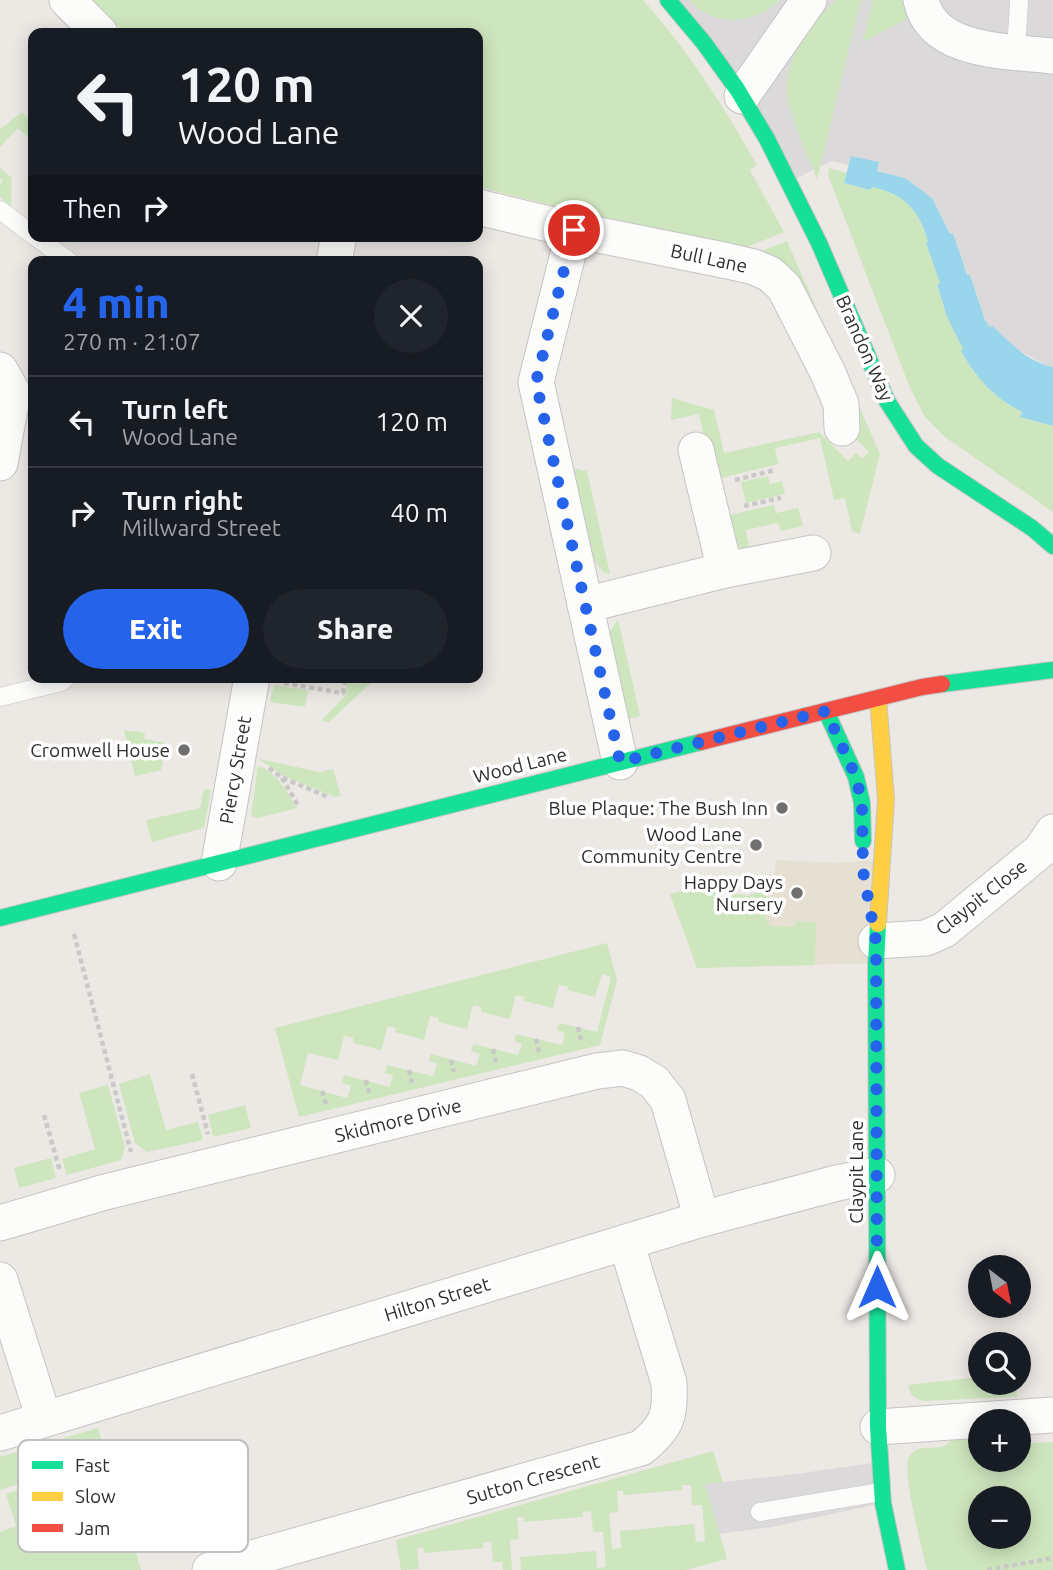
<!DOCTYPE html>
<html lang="en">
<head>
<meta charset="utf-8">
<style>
	:root { --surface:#171b24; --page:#20242c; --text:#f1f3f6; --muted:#9ea1a6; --line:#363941; --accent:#2563eb }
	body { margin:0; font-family:Ubuntu,sans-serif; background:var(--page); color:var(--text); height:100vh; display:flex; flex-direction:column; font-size:26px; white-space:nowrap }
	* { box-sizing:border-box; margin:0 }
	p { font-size:23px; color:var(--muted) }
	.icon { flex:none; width:38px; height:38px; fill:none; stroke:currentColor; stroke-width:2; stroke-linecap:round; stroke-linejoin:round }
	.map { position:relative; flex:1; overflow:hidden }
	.sheet { position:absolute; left:28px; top:256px; width:455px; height:427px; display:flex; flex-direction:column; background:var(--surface); border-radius:14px; box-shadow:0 4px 18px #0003 }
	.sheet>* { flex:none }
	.hud { position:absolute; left:28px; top:28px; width:455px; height:214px; border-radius:14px; box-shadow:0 4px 18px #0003; background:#171b24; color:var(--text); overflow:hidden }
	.needle { width:46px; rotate:148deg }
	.tools { position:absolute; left:968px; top:1255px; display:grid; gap:14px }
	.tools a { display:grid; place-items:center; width:63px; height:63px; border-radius:50%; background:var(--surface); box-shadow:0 4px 18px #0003; font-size:35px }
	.pin { position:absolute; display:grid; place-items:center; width:60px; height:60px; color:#fff; margin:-30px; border:4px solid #fff; border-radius:50%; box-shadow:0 2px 7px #0007 }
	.me { position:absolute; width:77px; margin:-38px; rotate:0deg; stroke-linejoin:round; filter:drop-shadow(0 0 5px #0008) }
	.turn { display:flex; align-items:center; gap:24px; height:147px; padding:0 35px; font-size:32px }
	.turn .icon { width:91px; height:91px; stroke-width:2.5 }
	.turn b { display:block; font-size:49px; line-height:60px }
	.then { display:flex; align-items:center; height:66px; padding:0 35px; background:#0003; gap:14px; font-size:26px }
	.round { display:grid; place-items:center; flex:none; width:74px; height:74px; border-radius:37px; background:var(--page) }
	.overview { display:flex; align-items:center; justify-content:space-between; height:119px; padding:0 35px }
	h1 { font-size:42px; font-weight:800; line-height:52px; color:var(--accent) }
	.primary-button { display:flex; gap:14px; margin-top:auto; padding:14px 35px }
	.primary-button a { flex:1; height:80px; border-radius:42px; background:var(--accent); color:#fff; font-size:28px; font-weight:800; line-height:80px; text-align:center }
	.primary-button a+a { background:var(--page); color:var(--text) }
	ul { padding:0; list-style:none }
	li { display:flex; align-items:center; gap:21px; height:91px; padding:0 35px; border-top:2px solid var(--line) }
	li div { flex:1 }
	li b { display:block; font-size:26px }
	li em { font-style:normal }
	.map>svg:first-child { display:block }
	.industrial { fill:#dcd9db }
	.education { fill:#e6e0d3 }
	.green { fill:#cee6be; fill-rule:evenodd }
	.water { fill:#99d6ec }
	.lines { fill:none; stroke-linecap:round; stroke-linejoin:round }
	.lane-casing { stroke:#c5c4c5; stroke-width:19 }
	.street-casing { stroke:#c5c4c5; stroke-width:37 }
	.fast-casing { stroke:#c5c4c5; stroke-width:18 }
	.slow-casing { stroke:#c5c4c5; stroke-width:18 }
	.jam-casing { stroke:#c5c4c5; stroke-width:18 }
	.path { stroke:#c9c9c8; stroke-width:4.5; stroke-dasharray:5 3.5; stroke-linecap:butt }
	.lane { stroke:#fcfcfb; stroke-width:18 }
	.street { stroke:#fcfcfb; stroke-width:35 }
	.fast { stroke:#16e098; stroke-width:16 }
	.slow { stroke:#ffcf43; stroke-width:16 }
	.jam { stroke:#f24e42; stroke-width:16 }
	.route { stroke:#2563eb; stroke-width:12; stroke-dasharray:0 21.6 }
	.poi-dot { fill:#706f6e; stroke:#fff; stroke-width:2.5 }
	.labels { text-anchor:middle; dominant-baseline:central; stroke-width:7; stroke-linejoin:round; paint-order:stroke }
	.street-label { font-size:19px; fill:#2e2e2e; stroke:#fff }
	.poi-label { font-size:19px; fill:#2e2e2e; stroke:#fff; text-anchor:end }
	.key { fill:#fff; stroke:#c0c0c0; stroke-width:2 }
	.key-label { font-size:19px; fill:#2e2e2e }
</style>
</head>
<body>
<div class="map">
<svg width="1053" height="1570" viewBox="0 0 1053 1570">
	<rect width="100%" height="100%" fill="#ece8e4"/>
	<!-- industrial -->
	<g class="industrial">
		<polygon points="668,0 1053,0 1053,367 1045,365 1015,348 993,326 990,328 985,320 970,275 967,275 953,234 950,234 931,198 905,178 877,171 879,163 851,156 848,165 831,161 789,182"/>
		<polygon points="879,1462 883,1503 772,1527 719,1534 705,1484 796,1474"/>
	</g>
	<!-- education -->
	<polygon class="education" points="776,860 838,863 876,860 876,963 697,968 670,894 716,883 719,898 737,894 747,896 756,893 773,893"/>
	<!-- green -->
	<g class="green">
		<path d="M91,0H643C689,52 723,105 757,165L750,170L784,232L737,251L478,187V33H126Z"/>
		<path d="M689,0H780C754,25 714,28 689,0Z"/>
		<path d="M837,0H861L817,179C808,154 794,128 789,103C780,64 808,22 837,0Z"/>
		<polygon points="873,0 902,0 907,19 863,42"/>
		<polygon points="22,112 33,126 33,142 18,128 0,147 0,129"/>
		<polygon points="0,168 12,178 11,207 0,197 0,184 3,181 0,178"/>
		<path d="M829,168L847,173L844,183L870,190L872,187C904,194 920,210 928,242L927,244L940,283L937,284L947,317L964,349L961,352C977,378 995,399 1022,412L1020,417L1053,426V512L945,437L925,417L910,388L828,175Z"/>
		<polygon points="787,241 880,454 860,534 852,531 845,498 834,500 820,438 775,448 778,464 713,480 699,414 671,420 672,398 714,410 724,453 819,432 848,461 856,453 862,458 869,452 852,435 752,255"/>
		<polygon points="572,468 587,471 610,574 603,572 591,556"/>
		<polygon points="768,476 770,484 782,481 785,494 746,503 741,482"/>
		<polygon points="774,505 776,513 798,508 803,526 781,531 778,523 746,530 750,553 732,543 721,517"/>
		<polygon points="618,619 640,716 629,719 608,635"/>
		<polygon points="349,677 377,677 329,722 321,721 345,696"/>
		<polygon points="274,685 308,690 305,707 270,702"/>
		<polygon points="124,730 145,733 144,739 166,743 161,770 135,776"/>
		<polygon points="259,759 320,772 333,769 341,796 335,797 282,775"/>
		<path d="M258,766C277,772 287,792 297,808L258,818L251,816Z"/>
		<polygon points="204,789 211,790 204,828 152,842 146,820 200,808"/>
		<polygon points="716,883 719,898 737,894 747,896 756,893 766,893 765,918 771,926 795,927 796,921 816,922 815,965 697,968 670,894"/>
		<path d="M607,943L617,980L600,1045L299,1117L275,1028ZM602,974L611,977L597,1032L559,1023L557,1030L565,1033L562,1045L516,1034L514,1041L522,1044L518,1055L473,1044L471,1051L480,1054L476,1066L431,1054L429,1061L437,1064L433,1076L387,1065L385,1073L393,1075L390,1087L344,1075L342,1083L351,1086L347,1098L300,1085L308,1053L338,1060L344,1036L353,1038V1043L381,1050L388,1026L396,1028L395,1032L424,1040L430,1016L439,1018L438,1022L467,1029L473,1005L481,1007V1012L510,1019L516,995L524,997V1001L553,1008L559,985L568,987L567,990L595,997Z"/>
		<polygon points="150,1074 166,1130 198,1122 203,1140 147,1152 135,1143 119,1084"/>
		<polygon points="108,1085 125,1147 121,1160 67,1175 62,1159 95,1149 79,1093"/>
		<polygon points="245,1105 251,1128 213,1137 208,1115"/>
		<polygon points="51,1158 56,1178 19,1188 14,1168"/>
		<path d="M980,1377V1382L1016,1383L1017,1397L923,1401C914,1398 910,1395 908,1385Z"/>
		<polygon points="98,1428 141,1570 0,1570 0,1532 16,1526 6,1494 23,1488 34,1521 105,1498 93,1461 85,1464 86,1469 30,1486 28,1481 0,1490 0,1457"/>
		<path d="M980,1438V1460H1018L1019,1444L1053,1442V1570H927C923,1553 901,1469 909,1457C919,1442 931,1451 944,1446C947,1445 949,1441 953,1440C960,1437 972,1439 980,1438ZM980,1498H1018V1536H980Z"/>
		<path d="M713,1451L723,1482L705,1484L727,1559L686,1570H521L520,1557L596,1551L597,1568L606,1567L603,1532H593L591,1511L583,1512V1517L524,1522V1517H517L519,1539L510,1540L512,1570H503L502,1562H493L491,1542L483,1543V1548L424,1553L423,1548H417L419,1569L401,1570L396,1540ZM682,1485H691L692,1505H702L705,1541L696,1542L694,1524L620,1531L621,1548L612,1549L609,1513L618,1512L617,1491H623L624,1495L682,1490Z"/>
	</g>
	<!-- water -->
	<path class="water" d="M851,156L879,162L877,171L905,178L932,198L950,234L953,233L967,275H970L985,320L990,327L993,326C1010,343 1028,362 1053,367V426L1020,417L1022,412C994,398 976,378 961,351L963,349L947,317L937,284L940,283L926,243L928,242C920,210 904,194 872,187L870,190L844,183Z"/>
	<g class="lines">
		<!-- lane casing -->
		<g class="lane-casing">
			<g id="lane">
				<polyline points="1016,52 1019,2"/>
				<polyline points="0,210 33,235"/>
				<polyline points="35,236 69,261"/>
				<polyline points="0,697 61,682 67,677"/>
				<polyline points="760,1512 881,1492"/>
			</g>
		</g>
		<!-- street casing -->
		<g class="street-casing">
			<g id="street">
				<polyline points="67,0 100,33"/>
				<path d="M921,0C932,54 1010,51 1053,56"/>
				<polyline points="742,96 809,0"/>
				<polyline points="478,207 574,230 728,261 754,267 770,274 784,287 828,373 841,404 842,428"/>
				<polyline points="574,230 536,382 620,762"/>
				<polyline points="334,261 339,236"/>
				<polyline points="0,370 13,393 0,463"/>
				<polyline points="696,450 725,570"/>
				<polyline points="585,605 725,570 813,553"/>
				<polyline points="219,863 252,677"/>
				<polyline points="876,941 926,938 944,930 1041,850 1053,832"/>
				<polyline points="0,1223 105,1192 597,1071 623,1068 639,1073 654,1082 668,1100 702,1219"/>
				<polyline points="0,1280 44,1419"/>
				<polyline points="878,1427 1053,1415"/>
				<polyline points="0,1433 702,1219 837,1183 877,1175"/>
				<path d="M210,1570L641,1448C667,1427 671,1416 669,1383L626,1242"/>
			</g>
		</g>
		<!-- fast casing -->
		<g class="fast-casing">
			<g id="fast">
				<polyline points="668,0 704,43 737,89 767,139 819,243 887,401 916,446 938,466 1032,528 1053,546"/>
				<polyline points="942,684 1053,670"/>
				<polyline points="826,711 856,777 862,803 863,841"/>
				<polyline points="0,918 701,742"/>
				<polyline points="878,924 876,963 878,1427 883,1503 897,1570"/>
			</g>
		</g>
		<!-- slow casing -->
		<g class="slow-casing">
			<polyline id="slow" points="878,698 886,799 878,924"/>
		</g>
		<!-- jam casing -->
		<g class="jam-casing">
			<polyline id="jam" points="701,742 922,687 942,684"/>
		</g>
		<!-- path -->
		<g class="path">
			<polyline points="735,480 775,470"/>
			<polyline points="744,506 781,498"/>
			<polyline points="284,683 343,693 346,677"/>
			<polyline points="269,768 281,777 330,798"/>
			<polyline points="282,778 299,807"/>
			<polyline points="74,934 131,1152"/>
			<polyline points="578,1027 581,1040"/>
			<polyline points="536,1039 539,1052"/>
			<polyline points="493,1049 496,1062"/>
			<polyline points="451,1060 454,1072"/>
			<polyline points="409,1070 412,1083"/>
			<polyline points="192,1074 208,1134"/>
			<polyline points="366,1080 369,1093"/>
			<polyline points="322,1091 326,1104"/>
			<polyline points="44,1115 60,1171"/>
			<polyline points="987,1570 1053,1558"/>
		</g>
		<!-- lane -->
		<use href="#lane" class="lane"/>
		<!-- street -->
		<use href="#street" class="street"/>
		<!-- fast -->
		<use href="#fast" class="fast"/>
		<!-- slow -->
		<use href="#slow" class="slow"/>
		<!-- jam -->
		<use href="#jam" class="jam"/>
	</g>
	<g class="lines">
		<!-- route -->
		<polyline class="route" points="574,230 536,382 620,762 826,711 856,777 862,803 863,871 876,941 877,1287"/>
	</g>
	<!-- markers -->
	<g class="poi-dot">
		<circle cx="184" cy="750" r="7"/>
		<circle cx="782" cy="808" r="7"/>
		<circle cx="756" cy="845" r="7"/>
		<circle cx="797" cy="893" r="7"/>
	</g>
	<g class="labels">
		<!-- street labels -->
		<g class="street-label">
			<text transform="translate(709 258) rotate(12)">Bull Lane</text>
			<text transform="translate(865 348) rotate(66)">Brandon Way</text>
			<text transform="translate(520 765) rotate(-14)">Wood Lane</text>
			<text transform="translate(235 770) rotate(-80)">Piercy Street</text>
			<text transform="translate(981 897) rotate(-38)">Claypit Close</text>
			<text transform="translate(398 1120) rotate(-14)">Skidmore Drive</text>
			<text transform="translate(856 1172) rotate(-90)">Claypit Lane</text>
			<text transform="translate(437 1299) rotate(-17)">Hilton Street</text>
			<text transform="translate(533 1479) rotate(-16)">Sutton Crescent</text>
		</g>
		<!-- poi labels -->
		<g class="poi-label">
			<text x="170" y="750">Cromwell House</text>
			<text x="768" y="808">Blue Plaque: The Bush Inn</text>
			<text x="742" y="834">Wood Lane<tspan x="742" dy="22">Community Centre</tspan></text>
			<text x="783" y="882">Happy Days<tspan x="783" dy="22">Nursery</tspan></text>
		</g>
	</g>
	<!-- legend -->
	<rect x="18" y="1440" width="230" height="112" rx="10" class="key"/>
	<rect x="32" y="1461" width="31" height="8" fill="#16e098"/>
	<rect x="32" y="1492" width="31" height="9" fill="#ffcf43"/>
	<rect x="32" y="1524" width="31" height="8" fill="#f24e42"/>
	<g class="key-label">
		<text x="75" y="1472">Fast</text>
		<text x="75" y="1503">Slow</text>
		<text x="75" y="1535">Jam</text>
	</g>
</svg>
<div class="tools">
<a><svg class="needle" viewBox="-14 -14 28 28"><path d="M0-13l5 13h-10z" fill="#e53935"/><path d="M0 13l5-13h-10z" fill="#9ea1a6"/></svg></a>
<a><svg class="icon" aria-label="search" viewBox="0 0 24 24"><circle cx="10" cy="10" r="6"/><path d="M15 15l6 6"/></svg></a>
<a>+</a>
<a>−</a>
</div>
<div class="pin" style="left:574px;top:230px;background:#d93025"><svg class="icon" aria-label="arrive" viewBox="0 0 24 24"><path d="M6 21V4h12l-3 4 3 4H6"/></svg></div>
<svg class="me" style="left:877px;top:1287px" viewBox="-20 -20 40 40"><path d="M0-17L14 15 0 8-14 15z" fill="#2563eb" stroke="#fff" stroke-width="4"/></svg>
<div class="hud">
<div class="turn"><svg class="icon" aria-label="left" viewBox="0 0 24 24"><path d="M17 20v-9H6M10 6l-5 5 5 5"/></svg><div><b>120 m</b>Wood Lane</div></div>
<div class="then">Then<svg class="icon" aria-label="right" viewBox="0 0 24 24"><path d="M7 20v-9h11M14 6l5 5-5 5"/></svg></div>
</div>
<section class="sheet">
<div class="overview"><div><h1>4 min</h1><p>270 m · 21:07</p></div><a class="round"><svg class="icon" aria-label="close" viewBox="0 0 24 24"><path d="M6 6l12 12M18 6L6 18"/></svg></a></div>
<ul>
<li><svg class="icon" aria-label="left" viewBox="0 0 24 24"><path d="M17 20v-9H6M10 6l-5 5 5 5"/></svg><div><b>Turn left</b><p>Wood Lane</p></div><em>120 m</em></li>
<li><svg class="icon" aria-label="right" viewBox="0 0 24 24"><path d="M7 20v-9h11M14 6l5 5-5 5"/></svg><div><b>Turn right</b><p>Millward Street</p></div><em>40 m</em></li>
</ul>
<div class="primary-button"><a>Exit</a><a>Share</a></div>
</section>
</div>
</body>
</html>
